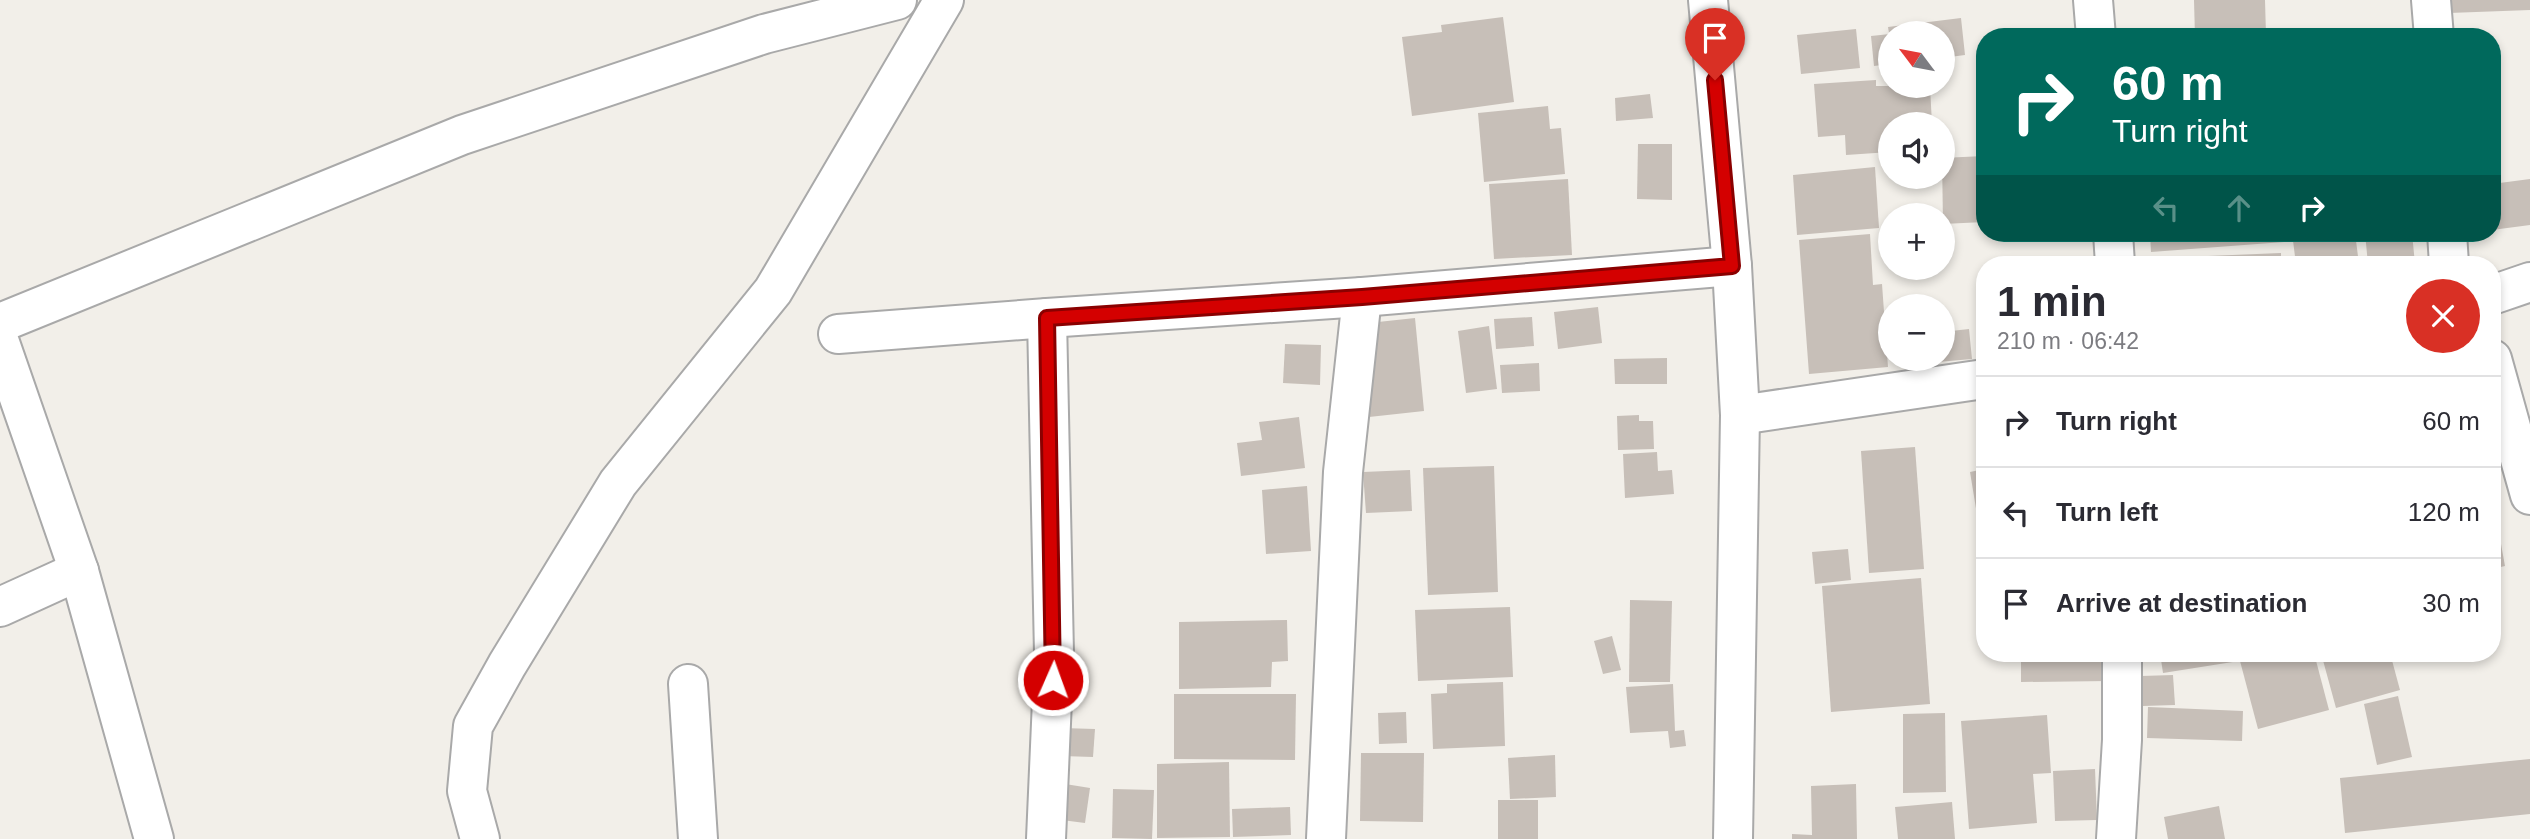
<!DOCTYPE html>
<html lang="en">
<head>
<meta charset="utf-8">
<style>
	:root { --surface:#fff; --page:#f2f2f3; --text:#2b2b33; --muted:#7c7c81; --line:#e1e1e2 }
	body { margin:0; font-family:Helvetica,sans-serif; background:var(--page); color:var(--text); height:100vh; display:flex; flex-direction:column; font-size:26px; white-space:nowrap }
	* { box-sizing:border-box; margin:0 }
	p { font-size:23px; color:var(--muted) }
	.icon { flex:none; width:38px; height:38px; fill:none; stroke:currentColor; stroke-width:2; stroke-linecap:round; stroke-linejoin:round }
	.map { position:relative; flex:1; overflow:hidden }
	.side { position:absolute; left:1976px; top:256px; width:525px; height:406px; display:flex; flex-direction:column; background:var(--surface); border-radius:28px; box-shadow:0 4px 10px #0003 }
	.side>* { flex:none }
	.banner { position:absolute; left:1976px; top:28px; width:525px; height:214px; border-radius:28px; box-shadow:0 4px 10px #0003; background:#00695c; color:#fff; overflow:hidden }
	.needle { width:46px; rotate:302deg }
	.tools { position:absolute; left:1878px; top:21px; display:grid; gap:14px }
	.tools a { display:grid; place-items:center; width:77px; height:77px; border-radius:50%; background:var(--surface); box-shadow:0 4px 10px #0003; font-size:35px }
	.pin { position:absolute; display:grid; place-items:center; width:60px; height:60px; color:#fff; margin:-72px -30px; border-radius:50% 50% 50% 0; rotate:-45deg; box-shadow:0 0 7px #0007 }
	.pin .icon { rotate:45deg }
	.me { position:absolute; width:77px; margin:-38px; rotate:2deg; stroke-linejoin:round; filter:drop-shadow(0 0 5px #0008) }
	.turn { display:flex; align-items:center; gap:24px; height:147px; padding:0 21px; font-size:32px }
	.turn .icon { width:91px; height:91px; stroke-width:2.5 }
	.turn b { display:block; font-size:49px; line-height:60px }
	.lanes { display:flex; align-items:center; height:66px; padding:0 21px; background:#0003; justify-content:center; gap:35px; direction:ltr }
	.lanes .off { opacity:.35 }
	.round { display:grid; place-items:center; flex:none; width:74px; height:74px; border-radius:37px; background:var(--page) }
	.overview { display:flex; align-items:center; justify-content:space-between; height:119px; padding:0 21px }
	h1 { font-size:42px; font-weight:700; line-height:52px }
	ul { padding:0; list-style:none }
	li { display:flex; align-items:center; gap:21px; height:91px; padding:0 21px; border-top:2px solid var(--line) }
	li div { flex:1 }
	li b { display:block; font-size:26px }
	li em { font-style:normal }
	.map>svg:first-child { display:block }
	.building { fill:#c7bfb8 }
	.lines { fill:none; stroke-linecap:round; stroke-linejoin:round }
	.minor-casing { stroke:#a9a9a9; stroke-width:42 }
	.minor { stroke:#fff; stroke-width:38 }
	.route-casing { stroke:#8a0000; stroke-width:18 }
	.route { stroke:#d40000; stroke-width:12 }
</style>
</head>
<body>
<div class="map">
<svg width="2530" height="839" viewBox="0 0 2530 839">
	<rect width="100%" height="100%" fill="#f2efe9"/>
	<!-- building -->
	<g class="building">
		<polygon points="2194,0 2265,0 2266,35 2195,37"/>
		<polygon points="2449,0 2530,0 2530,10 2449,13"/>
		<polygon points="1503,17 1514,102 1412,116 1402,37 1442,32 1441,25"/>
		<polygon points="1961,18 1965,55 1942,58 1942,33 1889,33 1888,27"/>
		<polygon points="1856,29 1860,68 1801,74 1797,35"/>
		<polygon points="1890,34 1890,64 1874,66 1871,36"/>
		<polygon points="1876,80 1876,86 1930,86 1932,124 1890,124 1890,152 1846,155 1845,135 1818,137 1814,84"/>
		<polygon points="1650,94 1653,118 1616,121 1615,98"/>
		<polygon points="1548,106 1550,129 1561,128 1565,174 1484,182 1478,113"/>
		<polygon points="1638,144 1672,144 1672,200 1637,199"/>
		<polygon points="1984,156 1984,222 1943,224 1942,158"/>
		<polygon points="1875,167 1879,228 1797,235 1793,175"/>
		<polygon points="1568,179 1572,255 1494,259 1489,184"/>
		<polygon points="2530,179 2530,225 2492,230 2492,184"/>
		<polygon points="2150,233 2284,233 2284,242 2151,252"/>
		<polygon points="2292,233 2355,233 2359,264 2296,264"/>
		<polygon points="2365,233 2412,233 2415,264 2368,264"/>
		<polygon points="1870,234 1873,285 1882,284 1888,367 1809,374 1799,240"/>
		<polygon points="2281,253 2281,264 2208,264 2208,256"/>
		<polygon points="1598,307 1602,343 1558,349 1554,312"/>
		<polygon points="1532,317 1534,346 1496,349 1494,319"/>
		<polygon points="1415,318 1424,411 1369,417 1361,334 1379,332 1378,322"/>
		<polygon points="1489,326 1497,389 1466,393 1458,331"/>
		<polygon points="1969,329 1972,359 1915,364 1915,359 1942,359 1942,332"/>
		<polygon points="1285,344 1321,345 1320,385 1283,383"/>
		<polygon points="1667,358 1667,384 1615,384 1614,359"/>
		<polygon points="1539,363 1540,391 1502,393 1500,365"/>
		<polygon points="1639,415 1639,421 1653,421 1654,449 1618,450 1617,416"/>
		<polygon points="1299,417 1305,468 1241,476 1237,443 1262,440 1259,422"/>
		<polygon points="1915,447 1924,569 1869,573 1861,451"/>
		<polygon points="1657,452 1658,471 1672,470 1674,494 1625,498 1623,454"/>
		<polygon points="1494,466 1498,592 1428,595 1423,468"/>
		<polygon points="1984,469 1984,551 1983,551 1970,472"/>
		<polygon points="1410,470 1412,511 1366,513 1363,472"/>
		<polygon points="1307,486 1311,551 1266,554 1262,490"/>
		<polygon points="2499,533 2505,566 2492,569 2492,535"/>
		<polygon points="1848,549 1851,580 1815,584 1812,552"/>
		<polygon points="1921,578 1930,704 1831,712 1822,586"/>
		<polygon points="1630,600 1672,601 1670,682 1629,682"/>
		<polygon points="1510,607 1513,677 1418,681 1415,610"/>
		<polygon points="1287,620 1288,661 1272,662 1271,687 1179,689 1179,622"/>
		<polygon points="1612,636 1621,670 1603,674 1594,641"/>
		<polygon points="2021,653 2109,653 2109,681 2021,682"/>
		<polygon points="2160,653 2238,653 2239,661 2163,673"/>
		<polygon points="2270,653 2314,653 2329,710 2258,729 2240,661"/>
		<polygon points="2321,653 2390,653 2400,690 2336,708"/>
		<polygon points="2173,675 2175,705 2143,706 2141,676"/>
		<polygon points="1503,682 1505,746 1433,749 1431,694 1447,693 1447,684"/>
		<polygon points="1673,684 1675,731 1684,730 1686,746 1670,748 1668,731 1630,733 1626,687"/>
		<polygon points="1174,694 1296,694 1295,760 1174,759"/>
		<polygon points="2398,696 2412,757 2377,765 2364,704"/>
		<polygon points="2148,707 2243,711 2242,741 2147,738"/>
		<polygon points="1406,712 1407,743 1379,744 1378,713"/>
		<polygon points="1945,713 1946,792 1903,793 1903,714"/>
		<polygon points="2047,715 2051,773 2033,774 2037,823 1969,829 1961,721"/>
		<polygon points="1062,728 1095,729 1093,757 1062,756"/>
		<polygon points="1361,753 1424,753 1423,822 1360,821"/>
		<polygon points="1555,755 1556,797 1510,799 1508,758"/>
		<polygon points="2530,759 2530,814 2345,833 2340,778"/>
		<polygon points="1229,762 1230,837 1157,838 1157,764"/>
		<polygon points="2095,769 2097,820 2055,821 2053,771"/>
		<polygon points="1059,783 1090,788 1085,823 1054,819"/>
		<polygon points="1856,784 1857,839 1792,839 1792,834 1812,835 1811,786"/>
		<polygon points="1113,789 1154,790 1152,839 1112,838"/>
		<rect x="1498" y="800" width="40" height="39"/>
		<polygon points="1952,802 1955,839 1898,839 1895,807"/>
		<polygon points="2219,806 2225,839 2168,839 2164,817"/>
		<polygon points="1290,807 1291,835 1233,837 1232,809"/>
	</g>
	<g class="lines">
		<!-- minor casing -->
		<g class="minor-casing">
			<g id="minor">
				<polyline points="1708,0 1732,266 1740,415 1733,839"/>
				<polyline points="2093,0 2096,37"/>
				<polyline points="2431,0 2434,37"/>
				<polyline points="2113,233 2115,264"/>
				<polyline points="2447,233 2449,264"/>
				<polyline points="2492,295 2530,282"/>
				<polyline points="0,323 462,135 764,34 897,0"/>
				<polyline points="838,334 1047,318 1362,297 1732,266"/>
				<polyline points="0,343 79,571 154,839"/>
				<polyline points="2492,359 2530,495"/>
				<polyline points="1740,415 1984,379"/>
				<polyline points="0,607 79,571"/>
				<polyline points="688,684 698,839"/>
				<polyline points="480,839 467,791 473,726 507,665 618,483 773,291 944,0"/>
				<polyline points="1046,839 1054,654 1047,318"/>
				<polyline points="1326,839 1343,472 1362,297"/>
				<polyline points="2116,839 2122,740 2122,653"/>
			</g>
		</g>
		<!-- minor -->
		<use href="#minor" class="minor"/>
	</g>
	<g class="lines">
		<!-- route casing -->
		<g class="route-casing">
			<polyline id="route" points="1053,680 1047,318 1362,297 1732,266 1715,80"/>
		</g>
		<!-- route -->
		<use href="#route" class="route"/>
	</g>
</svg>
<div class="tools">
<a><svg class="needle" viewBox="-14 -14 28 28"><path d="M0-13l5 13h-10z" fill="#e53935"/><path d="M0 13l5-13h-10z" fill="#7c7c81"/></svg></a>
<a><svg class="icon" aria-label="sound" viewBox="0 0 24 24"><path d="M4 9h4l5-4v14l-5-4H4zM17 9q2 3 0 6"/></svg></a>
<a>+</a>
<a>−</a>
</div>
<div class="pin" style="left:1715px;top:80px;background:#d93025"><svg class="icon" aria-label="arrive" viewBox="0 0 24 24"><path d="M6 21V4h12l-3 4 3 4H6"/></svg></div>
<svg class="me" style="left:1053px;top:680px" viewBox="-20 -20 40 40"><circle r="17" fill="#d40000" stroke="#fff" stroke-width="3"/><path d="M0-11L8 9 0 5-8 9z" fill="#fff"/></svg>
<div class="banner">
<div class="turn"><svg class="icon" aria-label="right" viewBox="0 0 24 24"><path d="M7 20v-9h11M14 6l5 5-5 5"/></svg><div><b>60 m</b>Turn right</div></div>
<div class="lanes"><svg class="icon off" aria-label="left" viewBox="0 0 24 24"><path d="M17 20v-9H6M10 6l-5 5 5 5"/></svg><svg class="icon off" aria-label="ahead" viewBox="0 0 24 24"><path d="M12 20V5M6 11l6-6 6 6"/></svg><svg class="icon" aria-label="right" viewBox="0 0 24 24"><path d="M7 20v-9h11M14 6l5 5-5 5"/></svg></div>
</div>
<section class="side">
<div class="overview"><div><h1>1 min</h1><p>210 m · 06:42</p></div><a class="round" style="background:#d93025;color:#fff"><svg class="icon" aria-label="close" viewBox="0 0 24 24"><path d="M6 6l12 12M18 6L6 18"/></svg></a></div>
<ul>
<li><svg class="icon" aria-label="right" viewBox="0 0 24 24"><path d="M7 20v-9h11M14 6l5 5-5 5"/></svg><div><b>Turn right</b></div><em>60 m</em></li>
<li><svg class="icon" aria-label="left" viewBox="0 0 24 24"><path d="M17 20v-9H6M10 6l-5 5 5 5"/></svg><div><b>Turn left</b></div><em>120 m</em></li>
<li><svg class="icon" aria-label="arrive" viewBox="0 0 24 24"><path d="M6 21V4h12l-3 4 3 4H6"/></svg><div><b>Arrive at destination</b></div><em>30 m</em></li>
</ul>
</section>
</div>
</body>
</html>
